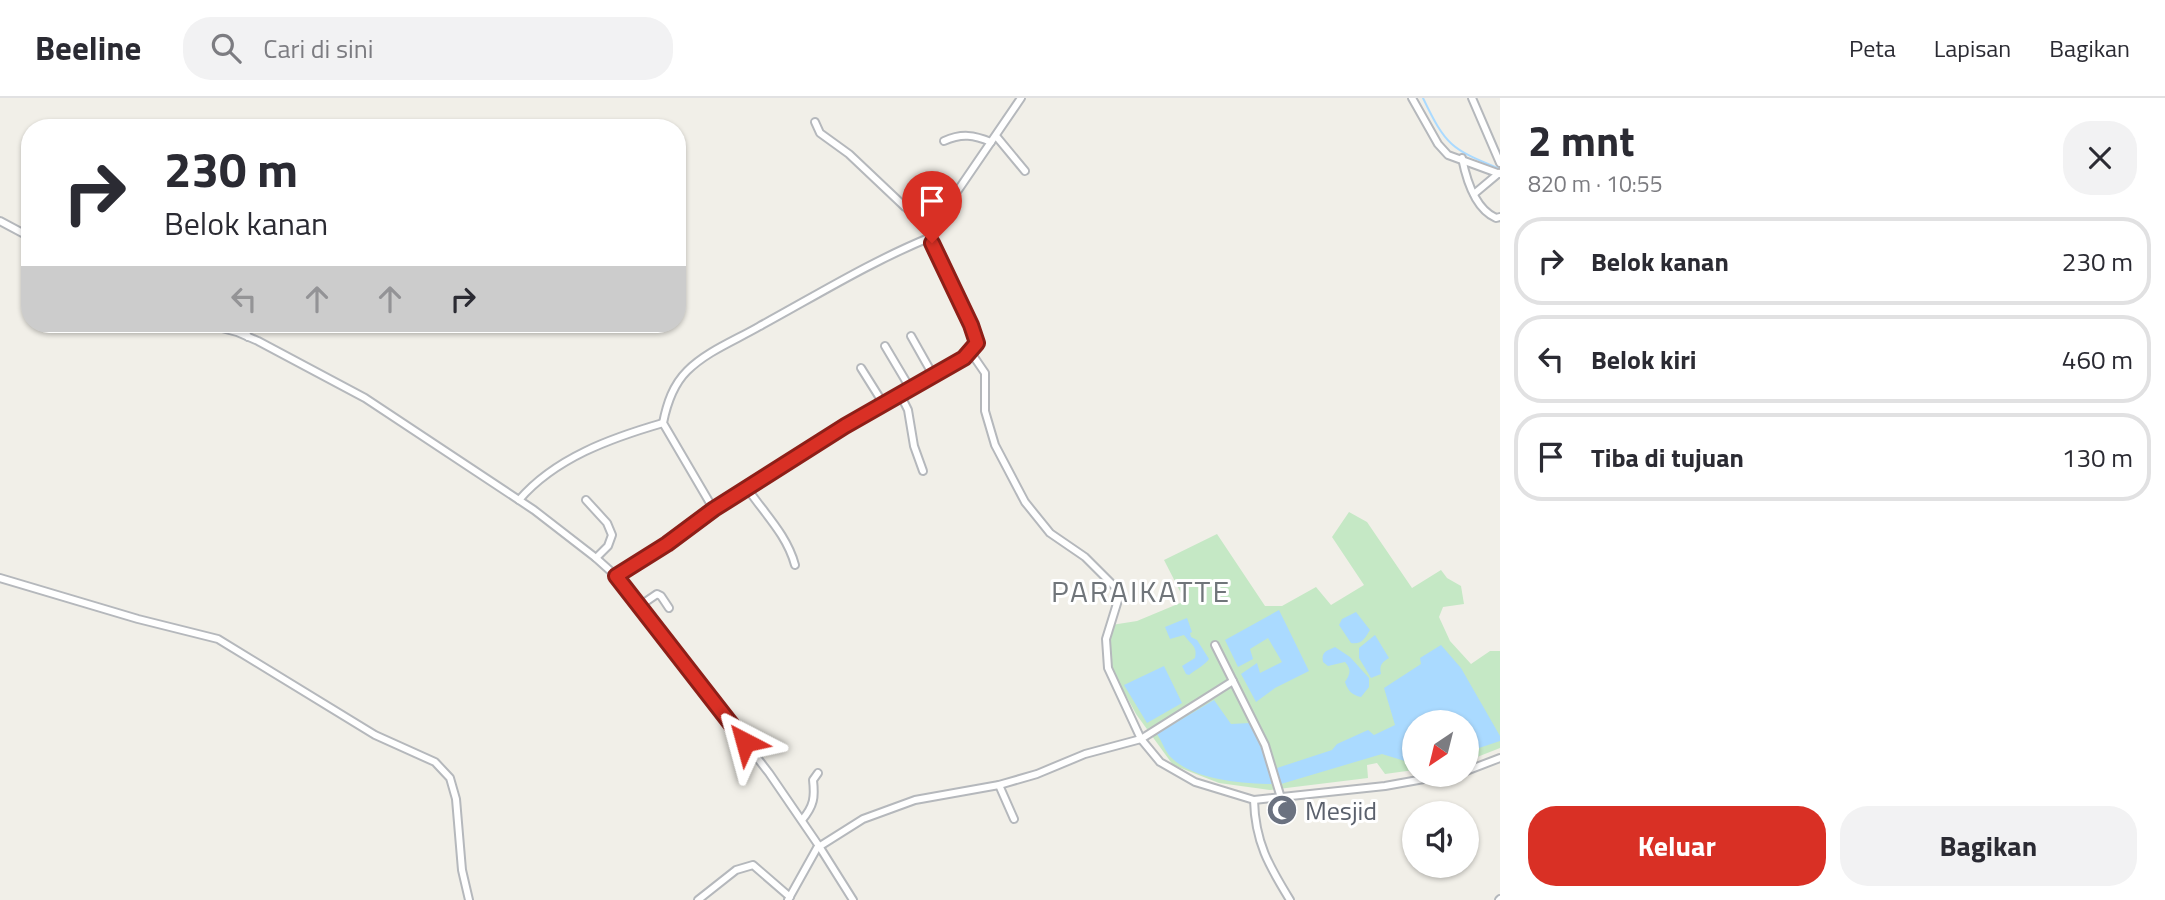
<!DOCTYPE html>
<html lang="id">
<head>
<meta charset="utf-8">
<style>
	:root { --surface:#fff; --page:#f2f2f3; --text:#2b2b33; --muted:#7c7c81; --line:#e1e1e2; --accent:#d93025 }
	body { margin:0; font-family:"Titillium Web",sans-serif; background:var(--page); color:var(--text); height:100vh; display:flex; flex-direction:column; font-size:26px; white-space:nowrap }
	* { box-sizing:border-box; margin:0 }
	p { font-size:23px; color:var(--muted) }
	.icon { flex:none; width:38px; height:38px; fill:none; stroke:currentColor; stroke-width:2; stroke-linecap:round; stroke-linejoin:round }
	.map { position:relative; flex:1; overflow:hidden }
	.drawer { display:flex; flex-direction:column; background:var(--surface); width:665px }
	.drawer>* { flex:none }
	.guide { position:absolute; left:21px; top:21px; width:665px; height:214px; border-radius:28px; box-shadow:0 2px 5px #0004; background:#fff; color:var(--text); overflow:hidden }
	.needle { width:46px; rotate:215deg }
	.fabs { position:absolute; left:1402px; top:612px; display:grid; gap:14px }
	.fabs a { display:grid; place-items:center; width:77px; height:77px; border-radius:50%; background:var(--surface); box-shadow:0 2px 5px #0004; font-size:35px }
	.pin { position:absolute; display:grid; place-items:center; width:60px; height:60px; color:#fff; margin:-72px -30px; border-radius:50% 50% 50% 0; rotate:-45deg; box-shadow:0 0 7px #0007 }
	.pin .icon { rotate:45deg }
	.me { position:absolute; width:77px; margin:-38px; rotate:321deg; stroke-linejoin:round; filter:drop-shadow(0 0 5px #0008) }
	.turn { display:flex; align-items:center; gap:24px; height:147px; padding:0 28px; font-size:32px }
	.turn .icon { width:91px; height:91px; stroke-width:2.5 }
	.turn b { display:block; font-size:49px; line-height:60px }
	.lanes { display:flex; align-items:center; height:66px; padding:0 28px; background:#0003; justify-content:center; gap:35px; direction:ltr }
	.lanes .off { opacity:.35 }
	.round { display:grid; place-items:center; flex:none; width:74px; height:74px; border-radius:28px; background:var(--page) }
	.head { display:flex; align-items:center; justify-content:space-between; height:119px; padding:0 28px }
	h1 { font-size:42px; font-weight:700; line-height:52px }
	.button { display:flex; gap:14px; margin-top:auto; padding:14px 28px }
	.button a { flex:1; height:80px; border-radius:28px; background:var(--accent); color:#fff; font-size:28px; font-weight:700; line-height:80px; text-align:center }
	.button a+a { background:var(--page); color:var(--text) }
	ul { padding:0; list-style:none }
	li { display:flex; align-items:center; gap:21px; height:88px; margin:0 14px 10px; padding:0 14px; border:4px solid var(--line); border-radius:28px }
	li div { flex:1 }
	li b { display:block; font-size:26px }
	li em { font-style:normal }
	header { display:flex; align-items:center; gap:42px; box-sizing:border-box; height:98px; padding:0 35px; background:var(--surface); border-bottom:2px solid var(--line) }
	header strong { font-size:33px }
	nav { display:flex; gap:38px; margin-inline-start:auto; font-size:24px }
	.search { width:490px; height:63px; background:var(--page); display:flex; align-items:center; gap:18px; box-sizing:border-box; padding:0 24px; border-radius:28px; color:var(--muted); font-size:26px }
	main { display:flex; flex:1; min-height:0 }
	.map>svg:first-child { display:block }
	.green { fill:#c5e8c5 }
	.water { fill:#aadaff }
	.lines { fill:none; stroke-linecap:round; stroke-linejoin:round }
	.stream { stroke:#aadaff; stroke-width:2 }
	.minor-casing { stroke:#b5b8bc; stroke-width:10 }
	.minor { stroke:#fff; stroke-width:6 }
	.route-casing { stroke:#8d1f18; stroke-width:18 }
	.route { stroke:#d93025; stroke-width:12 }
	.labels { text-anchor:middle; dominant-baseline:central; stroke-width:6; stroke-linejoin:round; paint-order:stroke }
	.worship-label { font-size:26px; fill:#5b616d; stroke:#fff; text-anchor:start }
	.quarter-label { font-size:30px; letter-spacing:2px; fill:#70757a; stroke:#fff }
</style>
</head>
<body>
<header>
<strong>Beeline</strong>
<div class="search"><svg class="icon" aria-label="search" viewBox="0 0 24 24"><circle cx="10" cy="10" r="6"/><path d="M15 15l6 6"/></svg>Cari di sini</div>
<nav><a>Peta</a><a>Lapisan</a><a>Bagikan</a></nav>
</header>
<main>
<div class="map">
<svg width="1500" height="802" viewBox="0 0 1500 802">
	<rect width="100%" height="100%" fill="#f1efe8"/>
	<!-- green -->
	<polygon class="green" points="1349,414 1367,424 1412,490 1441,472 1447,480 1461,488 1464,506 1443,509 1439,519 1450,543 1471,566 1490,553 1500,553 1500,650 1467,663 1466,625 1414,625 1414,672 1385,676 1377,665 1367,667 1368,680 1270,692 1219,685 1173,667 1136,616 1105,559 1105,528 1137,523 1185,503 1164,462 1217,436 1265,508 1282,508 1316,489 1331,507 1364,487 1332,439"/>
	<!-- water -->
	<g class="water">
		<polygon points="1279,512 1309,573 1275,590 1256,604 1241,576 1257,565 1260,575 1282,564 1268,540 1250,551 1253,561 1238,569 1225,542"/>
		<path d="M1356,514L1370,532C1365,540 1362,547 1351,545L1339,527L1342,521Z"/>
		<path d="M1187,520L1192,534L1190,535L1191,539L1197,542L1209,561C1204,568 1196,571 1189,577L1186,576L1182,568L1195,560C1198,548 1190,546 1184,537L1170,541L1165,529Z"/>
		<path d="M1375,537L1389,560C1382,564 1379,567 1381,576L1371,580L1359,560V550Z"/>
		<polygon points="1441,547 1461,570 1500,638 1500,643 1467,654 1466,625 1414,625 1414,663 1408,664 1382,656 1281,686 1277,670 1332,652 1337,646 1368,632 1374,637 1395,627 1384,590 1421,566 1420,560"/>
		<path d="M1335,549L1350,559L1369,580V589L1361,599C1352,597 1348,593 1345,584C1350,576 1352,572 1345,564L1328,568L1323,564C1321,554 1326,553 1335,549Z"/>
		<polygon points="1164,568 1182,605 1147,625 1124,587"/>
		<path d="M1214,602L1231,626L1250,625L1257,634L1274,686C1243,686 1189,682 1168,656C1164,650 1161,642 1157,636Z"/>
	</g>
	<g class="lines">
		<!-- stream -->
		<path class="stream" d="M1423,0C1446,48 1451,51 1500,71"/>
		<!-- minor casing -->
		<g class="minor-casing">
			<g id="minor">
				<polyline points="1412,0 1438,46 1448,57 1500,76"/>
				<polyline points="1472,0 1500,65"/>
				<polyline points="815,24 820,35 849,56 905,109 921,120 937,123"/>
				<polyline points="996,38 1025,73"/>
				<path d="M944,43C962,35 974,37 991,44"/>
				<path d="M1462,60C1466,80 1475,111 1496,120L1500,119"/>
				<polyline points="1474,96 1499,75"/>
				<polyline points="0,123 30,139"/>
				<polyline points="207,226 237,234 258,243 365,300 534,412 596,460 616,478 769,675 819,748 853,802"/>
				<polyline points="242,226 248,239"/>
				<polyline points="911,238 933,277"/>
				<polyline points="885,248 910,290"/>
				<polyline points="969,255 974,259 985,275 985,313 995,347 1025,404 1050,435 1085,459 1117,491 1119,499 1106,541 1108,570 1141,641 1160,664 1195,684 1254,702 1385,688 1446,677"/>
				<polyline points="861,270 883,305"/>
				<polyline points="900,296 908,312 914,348 923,373"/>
				<path d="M747,390C764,415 787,437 795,467"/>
				<path d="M519,402C555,360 611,340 663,325"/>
				<polyline points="586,402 607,425 612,437 608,448 596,460"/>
				<path d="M714,412L663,325C667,305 673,287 687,273C707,253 736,242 760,228C817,197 872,163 931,139"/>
				<path d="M616,478L714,412L845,328L964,260L977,245C972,211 937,176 932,144C931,137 934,130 937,123L1021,0"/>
				<polyline points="0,480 138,521 218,541 375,637 435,664 450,680 456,701 462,772 469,802"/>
				<polyline points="638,509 657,496 661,498 669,510"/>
				<polyline points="1233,583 1265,647 1281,700"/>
				<polyline points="1466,673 1500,660"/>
				<polyline points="999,687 1014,721"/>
				<path d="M1254,702C1255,744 1269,768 1290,802"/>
				<path d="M802,722C814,708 815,699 813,682L818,675"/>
				<polyline points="698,802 736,772 753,767 790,799"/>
				<polyline points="788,802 817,750 863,721 915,702 999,687 1037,676 1085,656 1141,641 1233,583 1215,547"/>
				<polyline points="1499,802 1500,801"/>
			</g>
		</g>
		<!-- minor -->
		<use href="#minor" class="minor"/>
	</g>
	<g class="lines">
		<!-- route casing -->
		<g class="route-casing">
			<polyline id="route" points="745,644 616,478 667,446 714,411 845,328 964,260 977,245 971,227 932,145"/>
		</g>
		<!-- route -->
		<use href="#route" class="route"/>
	</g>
	<!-- icons -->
	<defs>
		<g id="mosque-disc" transform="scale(1.575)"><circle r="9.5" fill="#6b7280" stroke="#fff"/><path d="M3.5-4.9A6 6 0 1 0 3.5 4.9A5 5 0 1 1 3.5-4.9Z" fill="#fff"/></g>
	</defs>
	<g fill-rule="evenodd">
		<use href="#mosque-disc" x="1282" y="712"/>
	</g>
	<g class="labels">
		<!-- worship labels -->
		<g class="worship-label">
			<text x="1305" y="712">Mesjid</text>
		</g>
		<!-- quarter labels -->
		<g class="quarter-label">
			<text x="1141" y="493">PARAIKATTE</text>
		</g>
	</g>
</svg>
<div class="fabs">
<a><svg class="needle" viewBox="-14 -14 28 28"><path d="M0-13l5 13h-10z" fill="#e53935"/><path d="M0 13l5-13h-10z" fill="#7c7c81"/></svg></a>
<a><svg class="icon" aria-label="sound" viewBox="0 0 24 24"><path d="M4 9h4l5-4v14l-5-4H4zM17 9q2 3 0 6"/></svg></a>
</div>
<div class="pin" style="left:932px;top:145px;background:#d93025"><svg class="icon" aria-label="arrive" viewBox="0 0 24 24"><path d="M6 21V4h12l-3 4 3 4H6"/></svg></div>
<svg class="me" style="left:745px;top:644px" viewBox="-20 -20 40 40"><path d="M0-17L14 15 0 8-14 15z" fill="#d93025" stroke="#fff" stroke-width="4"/></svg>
<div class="guide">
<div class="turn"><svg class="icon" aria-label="right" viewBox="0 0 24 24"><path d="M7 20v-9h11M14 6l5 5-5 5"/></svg><div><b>230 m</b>Belok kanan</div></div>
<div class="lanes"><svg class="icon off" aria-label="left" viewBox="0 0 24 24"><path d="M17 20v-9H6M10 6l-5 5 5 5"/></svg><svg class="icon off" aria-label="ahead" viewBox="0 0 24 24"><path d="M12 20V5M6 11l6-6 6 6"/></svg><svg class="icon off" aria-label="ahead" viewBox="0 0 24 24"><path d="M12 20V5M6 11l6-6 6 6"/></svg><svg class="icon" aria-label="right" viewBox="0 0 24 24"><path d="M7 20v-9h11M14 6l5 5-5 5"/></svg></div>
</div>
</div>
<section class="drawer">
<div class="head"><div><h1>2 mnt</h1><p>820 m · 10:55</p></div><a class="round"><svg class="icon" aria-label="close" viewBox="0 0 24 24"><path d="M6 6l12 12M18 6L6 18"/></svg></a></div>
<ul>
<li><svg class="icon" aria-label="right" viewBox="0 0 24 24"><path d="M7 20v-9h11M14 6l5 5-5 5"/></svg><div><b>Belok kanan</b></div><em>230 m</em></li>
<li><svg class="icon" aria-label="left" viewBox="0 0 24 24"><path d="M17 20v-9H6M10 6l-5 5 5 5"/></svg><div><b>Belok kiri</b></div><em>460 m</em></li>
<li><svg class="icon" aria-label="arrive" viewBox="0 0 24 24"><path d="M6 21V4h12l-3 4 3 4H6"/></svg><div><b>Tiba di tujuan</b></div><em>130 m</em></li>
</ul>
<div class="button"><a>Keluar</a><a>Bagikan</a></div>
</section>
</main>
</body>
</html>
